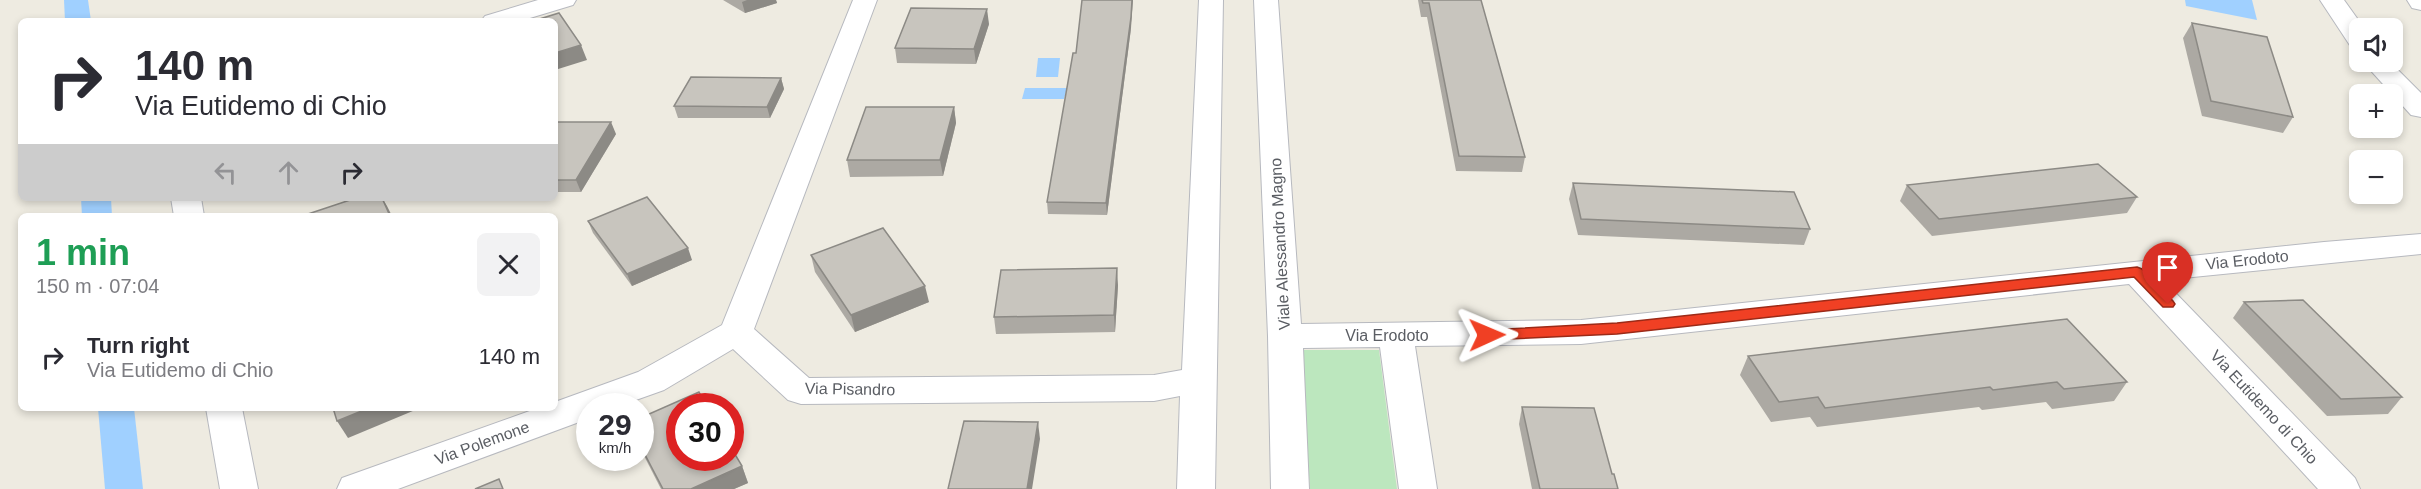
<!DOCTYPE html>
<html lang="en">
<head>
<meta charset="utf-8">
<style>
	:root { --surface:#fff; --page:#f2f2f3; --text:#2b2b33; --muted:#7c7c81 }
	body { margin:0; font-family:Helvetica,sans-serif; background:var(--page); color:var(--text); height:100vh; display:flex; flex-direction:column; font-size:22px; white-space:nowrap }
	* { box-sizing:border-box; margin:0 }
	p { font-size:20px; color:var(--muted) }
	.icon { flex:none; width:33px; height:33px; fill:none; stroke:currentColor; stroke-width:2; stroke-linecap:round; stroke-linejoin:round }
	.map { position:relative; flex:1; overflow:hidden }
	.panel { position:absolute; left:18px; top:213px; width:540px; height:198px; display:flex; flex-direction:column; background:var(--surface); border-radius:9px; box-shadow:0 3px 9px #0003 }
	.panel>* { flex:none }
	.top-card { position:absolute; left:18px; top:18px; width:540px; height:183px; border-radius:9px; box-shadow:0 3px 9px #0003; background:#fff; color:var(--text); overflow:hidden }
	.controls { position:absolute; left:2349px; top:18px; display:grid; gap:12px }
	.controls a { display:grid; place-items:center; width:54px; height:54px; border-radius:9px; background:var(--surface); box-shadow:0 3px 9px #0003; font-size:30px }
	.speed { position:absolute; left:576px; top:393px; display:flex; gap:12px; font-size:30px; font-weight:700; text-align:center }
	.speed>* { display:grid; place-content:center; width:78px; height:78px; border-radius:50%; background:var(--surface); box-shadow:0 3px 9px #0003; line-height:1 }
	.speed small { font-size:15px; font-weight:400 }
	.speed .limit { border:9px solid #d22; background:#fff; color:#111 }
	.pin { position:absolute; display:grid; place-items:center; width:51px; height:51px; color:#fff; margin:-62px -26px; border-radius:50% 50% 50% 0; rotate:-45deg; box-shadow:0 0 6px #0007 }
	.pin .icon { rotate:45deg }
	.me { position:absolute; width:66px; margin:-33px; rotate:89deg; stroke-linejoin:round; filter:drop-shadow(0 0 4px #0008) }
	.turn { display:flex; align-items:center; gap:21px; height:126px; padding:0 18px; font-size:27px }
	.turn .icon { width:78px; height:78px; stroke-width:2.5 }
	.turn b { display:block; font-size:42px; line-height:51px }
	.lanes { display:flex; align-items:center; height:57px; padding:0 18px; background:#0003; justify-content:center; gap:30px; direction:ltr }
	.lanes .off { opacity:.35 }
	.round { display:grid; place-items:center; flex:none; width:63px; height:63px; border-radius:9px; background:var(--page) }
	.head { display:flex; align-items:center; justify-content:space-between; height:102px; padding:0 18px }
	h1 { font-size:36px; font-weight:700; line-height:45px; color:#1e9e55 }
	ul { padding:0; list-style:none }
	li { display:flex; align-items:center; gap:18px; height:84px; padding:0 18px }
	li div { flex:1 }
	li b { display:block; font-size:22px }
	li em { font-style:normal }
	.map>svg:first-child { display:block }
	.green { fill:#bce7be }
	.water { fill:#a0d0ff }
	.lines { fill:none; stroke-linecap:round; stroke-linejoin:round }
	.canal { fill:#a0d0ff; fill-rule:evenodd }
	.street-casing { stroke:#b7b9bf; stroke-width:2 }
	.street { fill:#fff; fill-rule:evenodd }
	.wall { fill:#aca9a3 }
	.shaded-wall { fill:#8c8a85 }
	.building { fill:#c8c5be; stroke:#8c8a85; stroke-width:1.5 }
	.route { fill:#f04024; stroke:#9c2a17; stroke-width:1.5 }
	.labels { text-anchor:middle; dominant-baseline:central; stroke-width:4.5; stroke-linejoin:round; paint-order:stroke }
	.street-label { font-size:16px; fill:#5a5d63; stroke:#fff }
</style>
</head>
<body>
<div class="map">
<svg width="2421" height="489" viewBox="0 0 2421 489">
	<rect width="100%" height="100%" fill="#eeebe1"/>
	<!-- green -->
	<polygon class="green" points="1300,350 1379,350 1397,489 1310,489"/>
	<!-- water -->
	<g class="water">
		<polygon points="2185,0 2252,0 2257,20 2186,6"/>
		<polygon points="1038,58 1060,58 1058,77 1036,77"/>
		<polygon points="1025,88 1067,88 1064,99 1022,99"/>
	</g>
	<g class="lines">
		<!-- canal -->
		<g class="canal">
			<polygon points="64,0 88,0 91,21 65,21"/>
			<polygon points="81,198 111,198 112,216 82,216"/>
			<polygon points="98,408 134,408 143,489 105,489"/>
		</g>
		<!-- street casing -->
		<g class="street-casing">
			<g id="street">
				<polygon points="538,0 576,0 573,5 520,21 481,21 485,16"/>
				<polygon points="853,0 877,0 754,329 809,378 1154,375 1182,370 1199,0 1223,0 1215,489 1177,489 1180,396 1154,401 801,404 788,400 733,349 664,390 619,406 590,406 590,418 398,489 337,489 342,478 538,408 555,408 555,402 638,372 722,325"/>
				<polygon points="1254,0 1278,0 1301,324 1581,320 2324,242 2421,234 2421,254 2163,280 2355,478 2360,489 2318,489 2129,284 1581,344 1415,346 1437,489 1399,489 1380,347 1303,348 1309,489 1271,489 1268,336"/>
				<polygon points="2320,0 2344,0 2364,28 2360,28 2360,50 2351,47"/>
				<polygon points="2407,0 2421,0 2421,10 2412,8"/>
				<polygon points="2363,62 2390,62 2421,93 2421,117 2411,115"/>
				<polygon points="171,198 201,198 204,216 174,216"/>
				<polygon points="206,408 242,408 258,489 220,489"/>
			</g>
		</g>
		<!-- street -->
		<use href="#street" class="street"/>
	</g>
	<!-- wall -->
	<g class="wall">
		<polygon points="723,0 776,0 777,3 745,13"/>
		<polygon points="1418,0 1481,0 1525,157 1522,172 1456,171 1427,17 1421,17"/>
		<polygon points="2192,23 2293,117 2283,133 2202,116 2183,38"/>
		<polygon points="989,24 976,64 897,63 895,48"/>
		<polygon points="1131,28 1107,215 1048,214 1047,202"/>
		<polygon points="781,78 784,89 770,118 678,118 674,106"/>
		<polygon points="954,107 956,123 943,176 850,177 847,160"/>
		<polygon points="555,125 616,134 581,192 555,192"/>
		<polygon points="1573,183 1810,229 1804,245 1578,235 1569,199"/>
		<polygon points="1907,185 2137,197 2127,213 1932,236 1900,201"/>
		<polygon points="588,221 692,260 632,286 593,233"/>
		<polygon points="811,255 929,302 855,332 815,272"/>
		<polygon points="1118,285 1115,332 996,334 994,317"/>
		<polygon points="2244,302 2402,397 2388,414 2327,416 2233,318"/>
		<polygon points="1748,356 2127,382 2114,401 2052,409 2046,402 1982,410 1979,407 1817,427 1810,417 1771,422 1740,375"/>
		<polygon points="1522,407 1618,489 1532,489 1519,424"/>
		<polygon points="640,418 742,466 748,483 734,489 661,489 640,448"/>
	</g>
	<!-- shaded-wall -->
	<g class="shaded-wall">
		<polygon points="747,0 776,0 777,3 745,13 742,2"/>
		<polygon points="1132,0 1133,0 1131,28 1107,215 1106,203"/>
		<polygon points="987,9 989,24 976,64 974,49"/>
		<polygon points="581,45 587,60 555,70 555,53"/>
		<polygon points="781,78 784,89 770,118 767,107"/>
		<polygon points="954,107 956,123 943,176 940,160"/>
		<polygon points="611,122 616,134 581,192 576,180"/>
		<polygon points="382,198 387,206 392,216 390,216"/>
		<polygon points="688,248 692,260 632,286 627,274"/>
		<polygon points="1117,268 1118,285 1115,332 1114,315"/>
		<polygon points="925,286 929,302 855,332 851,315"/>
		<polygon points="369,408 420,408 348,438 337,421"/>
		<polygon points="1038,422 1040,439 1032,489 1027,489"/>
		<polygon points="742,466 748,483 734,489 691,489"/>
	</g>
	<!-- building -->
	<g class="building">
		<polygon points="1082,0 1132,0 1131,17 1106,203 1047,202 1073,53 1076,53"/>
		<polygon points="1422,0 1481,0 1525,157 1459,156 1429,3 1423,3"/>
		<polygon points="911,8 987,9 974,49 895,48"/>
		<polygon points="559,13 581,45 555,53 555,21 533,21"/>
		<polygon points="2192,23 2267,37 2293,117 2211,101"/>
		<polygon points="691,77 781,78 767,107 674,106"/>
		<polygon points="866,107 954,107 940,160 847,160"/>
		<polygon points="557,122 611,122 576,180 555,180 555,125"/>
		<polygon points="2098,164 2137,197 1939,219 1907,185"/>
		<polygon points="1573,183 1794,192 1810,229 1581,219"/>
		<polygon points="647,197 688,248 627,274 588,221"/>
		<polygon points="356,198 382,198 390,216 302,216"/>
		<polygon points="883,228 925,286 851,315 811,255"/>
		<polygon points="1117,268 1114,315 994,317 1001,270"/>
		<polygon points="2303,300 2402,397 2341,399 2244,302"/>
		<polygon points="2067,319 2127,382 2064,389 2057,382 1993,390 1990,387 1825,408 1818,397 1779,402 1748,356"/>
		<polygon points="699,392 707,406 680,406 680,458 730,458 730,446 742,466 691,489 663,489 640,445 640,418"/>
		<polygon points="1522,407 1594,408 1612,474 1614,474 1618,489 1540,489"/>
		<polygon points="333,408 369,408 337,421"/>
		<polygon points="964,421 1038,422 1027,489 948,489"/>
		<polygon points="499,479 503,489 475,489"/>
	</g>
	<!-- route -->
	<polygon class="route" points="2137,267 2142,269 2173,301 2175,304 2173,307 2163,307 2134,277 1617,334 1487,340 1479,335 1487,330 1617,323"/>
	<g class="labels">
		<!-- street labels -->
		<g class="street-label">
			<text transform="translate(1280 244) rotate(-93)">Viale Alessandro Magno</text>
			<text transform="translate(2247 260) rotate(-6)">Via Erodoto</text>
			<text x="1387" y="335">Via Erodoto</text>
			<text transform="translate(850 389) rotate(1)">Via Pisandro</text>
			<text transform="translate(2264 407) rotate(47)">Via Eutidemo di Chio</text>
			<text transform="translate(482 443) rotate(-20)">Via Polemone</text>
		</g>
	</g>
</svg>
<div class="controls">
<a><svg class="icon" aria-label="sound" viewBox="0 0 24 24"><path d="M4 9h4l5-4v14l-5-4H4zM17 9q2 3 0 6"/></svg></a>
<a>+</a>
<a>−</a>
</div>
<div class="speed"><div>29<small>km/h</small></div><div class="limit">30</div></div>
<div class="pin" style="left:2168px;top:304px;background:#d93025"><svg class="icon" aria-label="arrive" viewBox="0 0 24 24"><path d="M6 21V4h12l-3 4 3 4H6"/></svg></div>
<svg class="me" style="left:1487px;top:335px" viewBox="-20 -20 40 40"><path d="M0-17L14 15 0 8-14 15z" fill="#f04024" stroke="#fff" stroke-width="4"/></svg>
<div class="top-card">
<div class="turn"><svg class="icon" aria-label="right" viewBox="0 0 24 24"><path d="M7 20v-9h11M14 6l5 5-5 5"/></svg><div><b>140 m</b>Via Eutidemo di Chio</div></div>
<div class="lanes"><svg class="icon off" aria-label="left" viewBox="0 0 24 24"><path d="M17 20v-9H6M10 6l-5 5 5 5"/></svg><svg class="icon off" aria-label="ahead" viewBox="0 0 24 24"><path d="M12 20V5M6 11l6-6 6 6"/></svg><svg class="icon" aria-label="right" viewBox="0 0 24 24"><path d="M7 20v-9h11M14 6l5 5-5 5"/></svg></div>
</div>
<section class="panel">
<div class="head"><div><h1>1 min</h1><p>150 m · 07:04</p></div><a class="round"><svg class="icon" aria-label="close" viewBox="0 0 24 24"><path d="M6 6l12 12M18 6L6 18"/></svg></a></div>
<ul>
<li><svg class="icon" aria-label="right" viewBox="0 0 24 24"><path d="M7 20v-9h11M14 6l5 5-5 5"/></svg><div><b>Turn right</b><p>Via Eutidemo di Chio</p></div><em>140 m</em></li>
</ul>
</section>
</div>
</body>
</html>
